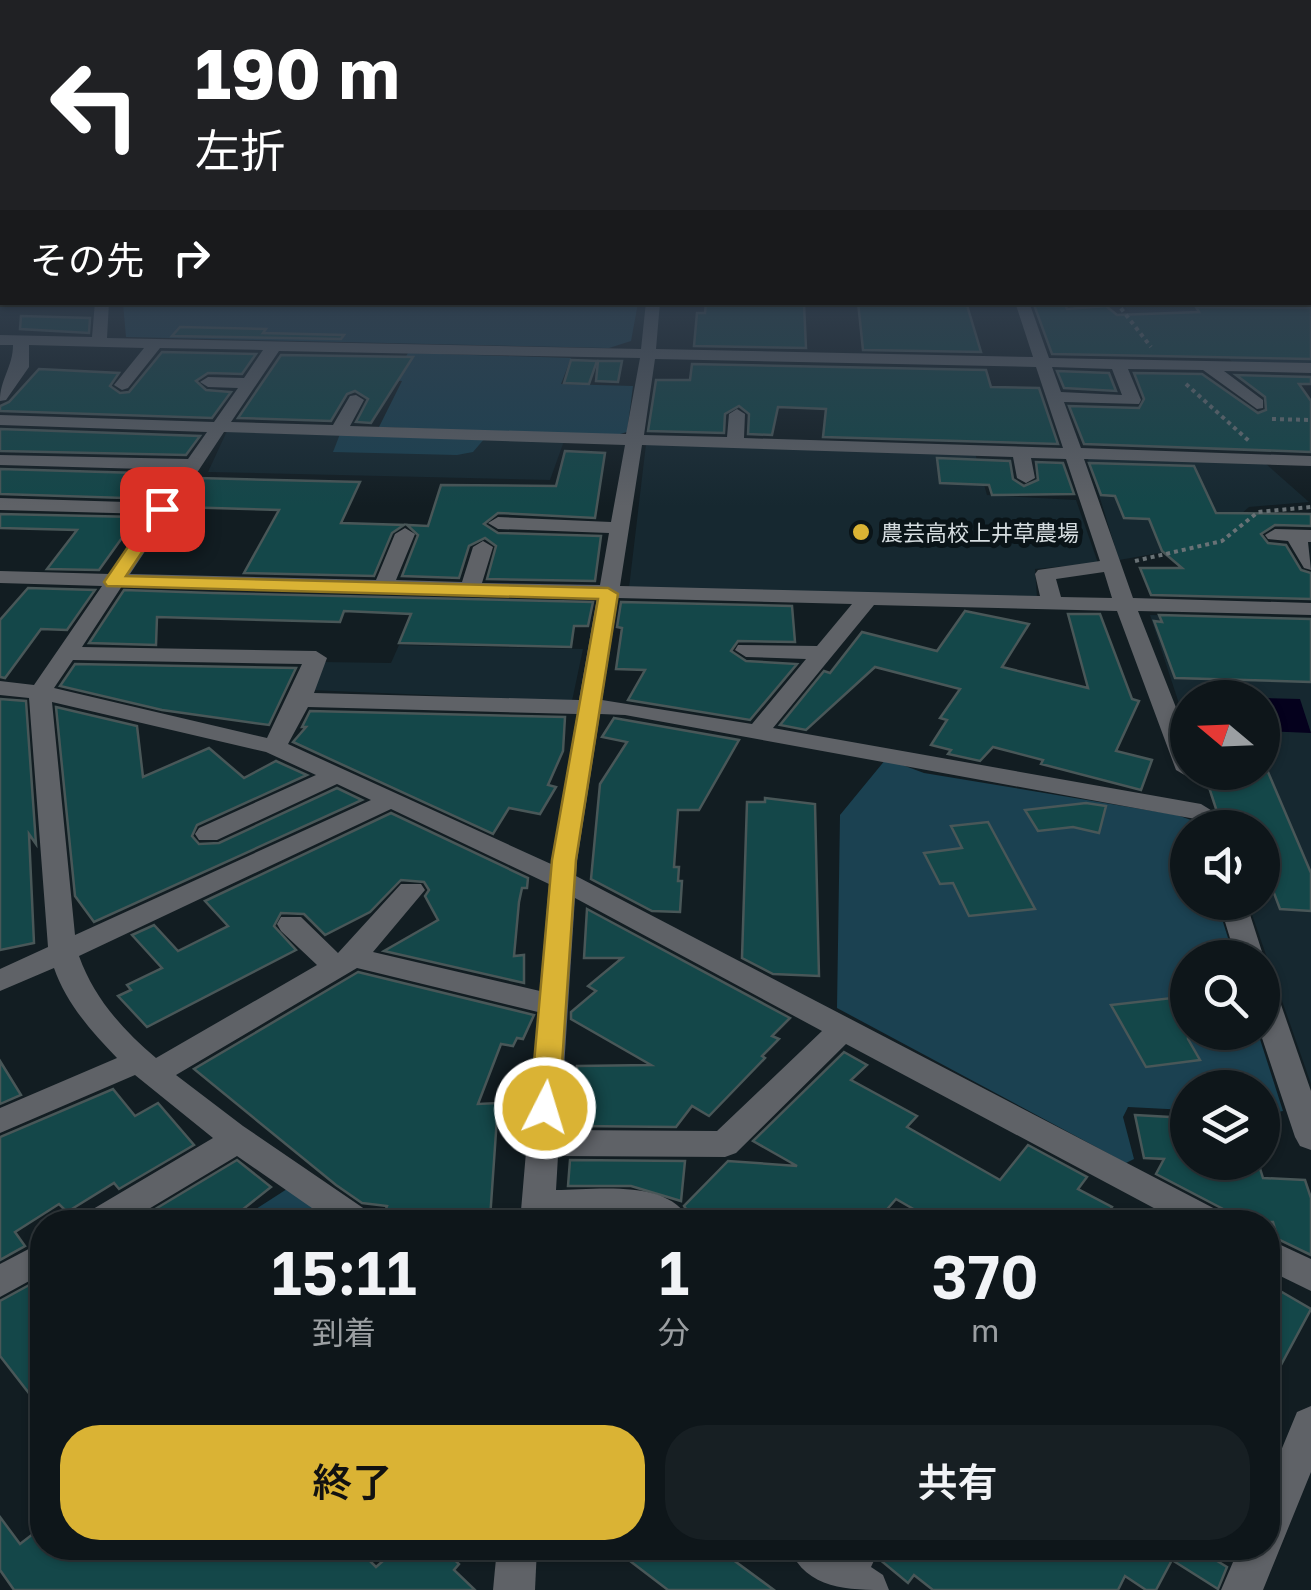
<!DOCTYPE html>
<html lang="ja">
<head>
<meta charset="utf-8">
<style>
	:root { --surface:#0e161a; --page:#171f23; --text:#f1f3f6; --muted:#9b9fa2; --line:#2e3539; --accent:#dab334 }
	body { margin:0; font-family:"Golos Text","Noto Sans JP",sans-serif; background:var(--page); color:var(--text); height:100vh; display:flex; flex-direction:column; font-size:38px; white-space:nowrap }
	* { box-sizing:border-box; margin:0 }
	p { font-size:32px; color:var(--muted) }
	.icon { flex:none; width:55px; height:55px; fill:none; stroke:currentColor; stroke-width:2; stroke-linecap:round; stroke-linejoin:round }
	.map { position:relative; flex:1; overflow:hidden }
	.sheet { position:absolute; left:30px; top:1210px; width:1250px; height:350px; display:flex; flex-direction:column; background:var(--surface); border-radius:40px; box-shadow:0 2px 8px #0004,0 0 0 2px var(--line) }
	.sheet>* { flex:none }
	.top-card { position:absolute; left:0px; top:0px; width:1312px; height:305px; box-shadow:0 2px 8px #0004,0 0 0 2px var(--line); background:#202124; color:#fff; overflow:hidden }
	.needle { width:65px; rotate:289deg }
	.tools { position:absolute; left:1170px; top:680px; display:grid; gap:20px }
	.tools a { display:grid; place-items:center; width:110px; height:110px; border-radius:50%; background:var(--surface); box-shadow:0 2px 8px #0004,0 0 0 2px var(--line); font-size:50px }
	.pin { position:absolute; display:grid; place-items:center; width:85px; height:85px; color:#fff; margin:-42px; border-radius:20px; box-shadow:0 5px 15px #0006 }
	.me { position:absolute; width:110px; margin:-55px; rotate:5deg; stroke-linejoin:round; filter:drop-shadow(0 0 8px #0008) }
	.turn { display:flex; align-items:center; gap:35px; height:210px; padding:0 30px; font-size:45px }
	.turn .icon { width:130px; height:130px; stroke-width:2.5 }
	.turn b { display:block; font-size:70px; line-height:85px }
	.then { display:flex; align-items:center; height:95px; padding:0 30px; background:#0003; gap:20px; font-size:38px }
	.eta { display:flex; justify-content:space-evenly; align-items:center; height:170px; text-align:center }
	.eta b { font-size:60px; font-weight:600; line-height:70px }
	.cta { display:flex; gap:20px; margin-top:auto; padding:20px 30px }
	.cta a { flex:1; height:115px; border-radius:40px; background:var(--accent); color:#111; font-size:40px; font-weight:600; line-height:115px; text-align:center }
	.cta a+a { background:var(--page); color:var(--text) }
	.map>svg:first-child { display:block }
	.built { fill:#162830 }
	.green { fill:#1b4151 }
	.water { fill:#05011d }
	.building { fill:#144749; stroke:#495758; stroke-width:2.5 }
	.lines { fill:none; stroke-linecap:round; stroke-linejoin:round }
	.path { stroke:#697276; stroke-width:4; stroke-dasharray:4 4; stroke-linecap:butt }
	.minor { fill:#5f6267; fill-rule:evenodd }
	.route { fill:#dab334; stroke:#8e7422; stroke-width:2.5 }
	.poi-dot { fill:#dab334; stroke:#0a1418; stroke-width:4 }
	.labels { text-anchor:middle; dominant-baseline:central; stroke-width:10; stroke-linejoin:round; paint-order:stroke }
	.far-poi-label { font-size:22px; fill:#d6dde0; stroke:#0a1418; text-anchor:start }
</style>
</head>
<body>
<div class="map">
<svg width="1311" height="1590" viewBox="0 0 1311 1590">
	<rect width="100%" height="100%" fill="#121d22"/>
	<!-- built -->
	<g class="built">
		<polygon points="1311,283 1311,364 1232,362 1194,315 1130,313 1122,303 1310,302"/>
		<polygon points="227,431 564,441 550,480 208,472"/>
		<polygon points="646,444 975,453 987,495 1076,500 1098,563 1035,569 1037,597 629,588"/>
		<polygon points="1087,456 1265,463 1309,502 1249,507 1216,536 1176,550 1119,560"/>
		<polygon points="1150,615 1311,618 1311,1084 1248,903 1262,902 1262,828 1222,827 1203,773 1262,772 1262,698 1188,698 1187,728"/>
		<polygon points="399,645 583,649 572,701 311,690 323,662 391,663"/>
	</g>
	<!-- green -->
	<g class="green">
		<polygon points="123,303 638,303 631,341 609,348 126,337"/>
		<polygon points="408,353 571,358 561,384 633,386 627,432 613,436 379,427 402,381 392,380"/>
		<polygon points="340,434 485,438 473,452 457,455 333,452"/>
		<polygon points="886,759 924,773 1177,815 1191,820 1193,827 1188,828 1188,902 1217,903 1234,957 1188,958 1188,1032 1258,1033 1283,1111 1263,1115 1262,1088 1188,1088 1187,1110 1128,1107 1123,1117 1134,1159 1126,1163 837,1008 840,815"/>
		<polygon points="287,1189 333,1222 236,1222"/>
	</g>
	<!-- water -->
	<polygon class="water" points="1263,698 1300,699 1311,733 1263,731"/>
	<!-- building -->
	<g class="building">
		<polygon points="706,302 804,304 806,348 694,346 697,313 705,313"/>
		<polygon points="858,302 966,302 981,352 863,350"/>
		<polygon points="1033,302 1064,302 1067,309 1106,306 1117,315 1199,312 1196,307 1311,308 1311,359 1052,354"/>
		<polygon points="21,316 90,318 89,333 20,329"/>
		<polygon points="180,327 266,329 263,333 344,335 341,339 172,336"/>
		<polygon points="162,352 256,354 242,374 208,373 196,381 206,390 231,392 212,418 0,411 0,406 9,402 39,369 119,373 110,386 120,393 129,392"/>
		<polygon points="281,355 413,357 371,423 356,422 368,399 355,391 347,394 331,421 238,418"/>
		<polygon points="571,360 597,361 589,384 564,383"/>
		<polygon points="598,361 622,361 618,382 596,381"/>
		<polygon points="692,364 986,370 991,387 1039,388 1058,444 823,437 826,409 778,407 772,435 748,434 749,414 739,406 725,414 724,433 648,431 656,380 690,380"/>
		<polygon points="1057,371 1109,373 1116,391 1064,388"/>
		<polygon points="1134,373 1202,374 1258,413 1266,410 1265,397 1236,375 1311,377 1311,384 1299,384 1311,401 1311,452 1084,444 1069,406 1139,408 1144,399"/>
		<polygon points="0,429 200,436 186,455 0,451"/>
		<polygon points="565,451 605,453 595,518 498,513 484,524 498,533 601,536 595,581 487,579 496,546 485,538 469,546 459,578 402,576 418,535 407,525 428,526 441,485 556,486"/>
		<polygon points="937,458 1010,461 1013,479 1024,486 1038,480 1036,462 1063,463 1074,494 992,495 989,485 940,483"/>
		<polygon points="1089,463 1194,466 1216,513 1311,514 1311,526 1275,525 1261,534 1268,543 1286,545 1301,570 1311,573 1311,599 1151,595 1140,568 1182,568 1162,551 1149,519 1124,518 1115,496 1101,495"/>
		<polygon points="0,469 174,474 156,499 0,494"/>
		<polygon points="198,478 360,482 341,523 404,525 392,533 374,576 244,573 279,510 179,507"/>
		<polygon points="0,514 137,517 99,570 47,569 77,530 0,528"/>
		<polygon points="28,588 95,590 67,630 41,629 5,678 0,677 0,620"/>
		<polygon points="124,590 213,593 593,602 588,626 574,626 571,647 399,643 411,614 344,611 340,622 157,617 156,645 89,643"/>
		<polygon points="621,602 792,606 795,642 738,641 731,651 746,661 797,664 750,720 628,700 645,670 616,669 622,628 617,627"/>
		<polygon points="965,611 1029,624 1002,667 1088,688 1068,614 1100,614 1132,699 1139,701 1116,751 1152,760 1141,790 1041,764 1043,760 993,747 980,761 948,754 951,750 931,745 947,720 940,718 960,689 875,667 806,730 780,725 824,671 830,673 862,632 937,651"/>
		<polygon points="1159,615 1311,619 1311,682 1175,678 1154,621 1162,622"/>
		<polygon points="75,664 296,668 269,725 162,710 60,686"/>
		<polygon points="0,699 26,701 36,844 29,834 34,943 0,950"/>
		<polygon points="56,707 137,726 143,777 209,748 244,778 276,761 307,775 197,825 192,836 199,844 219,843 337,788 362,800 94,922 75,896"/>
		<polygon points="310,711 565,717 563,751 548,785 556,787 540,814 509,808 493,834 293,742 306,727 302,727"/>
		<polygon points="614,718 739,740 699,810 678,810 674,867 679,867 678,881 682,881 680,912 652,911 591,879 600,784 627,742 602,737"/>
		<polygon points="1204,772 1268,772 1311,873 1311,911 1280,909 1266,872 1262,871 1262,828 1221,824"/>
		<polygon points="765,798 815,804 819,976 773,974 742,958 747,802 765,802"/>
		<polygon points="1086,803 1106,806 1099,833 1073,827 1038,831 1025,810"/>
		<polygon points="391,813 528,878 527,888 522,888 519,902 514,956 524,955 524,983 384,951 438,920 425,896 429,890 424,882 401,880 370,912 325,935 304,914 281,913 274,926 296,950 147,1027 118,996 131,990 127,985 162,968 132,935 154,925 178,951 228,926 205,901"/>
		<polygon points="988,822 1035,909 969,916 953,883 940,884 924,853 962,848 951,826"/>
		<polygon points="587,909 790,1018 772,1036 779,1039 762,1056 765,1058 709,1116 692,1106 676,1127 577,1126 577,1066 651,1065 571,1019 571,1012 596,991 588,986 622,958 584,958"/>
		<polygon points="358,972 534,1015 523,1039 517,1038 513,1046 501,1044 478,1104 498,1103 490,1219 381,1222 387,1206 362,1203 336,1185 194,1069"/>
		<polygon points="1172,998 1188,1023 1188,1039 1200,1060 1146,1067 1111,1005"/>
		<polygon points="844,1052 867,1065 851,1080 917,1116 907,1127 1000,1180 1028,1145 1087,1177 1078,1189 1112,1207 1101,1222 936,1222 896,1199 876,1222 706,1222 686,1209 684,1206 728,1161 797,1166 753,1141"/>
		<polygon points="0,1061 21,1095 0,1104"/>
		<polygon points="113,1089 135,1116 158,1103 194,1145 119,1189 114,1183 67,1212 59,1204 15,1232 25,1246 0,1260 0,1137"/>
		<polygon points="1135,1115 1188,1118 1188,1162 1258,1162 1263,1178 1305,1180 1311,1198 1311,1255 1278,1239 1273,1222 1236,1222 1223,1209 1156,1174 1164,1159 1144,1158"/>
		<polygon points="237,1160 271,1187 227,1222 147,1222 142,1217"/>
		<polygon points="570,1160 685,1161 681,1201 631,1186 568,1186"/>
		<polygon points="42,1278 42,1410 0,1356 0,1301"/>
		<polygon points="1268,1284 1311,1309 1268,1389"/>
		<polygon points="0,1517 20,1544 42,1527 42,1548 357,1548 376,1567 398,1548 442,1548 459,1564 454,1570 475,1590 14,1590 0,1570"/>
		<polygon points="613,1548 717,1548 774,1590 668,1590"/>
		<polygon points="884,1548 1196,1548 1227,1567 1218,1589 1172,1560 1156,1590 1146,1590 1125,1576 1118,1590 933,1590 914,1575 908,1583 879,1559"/>
	</g>
	<g class="lines">
		<!-- path -->
		<g class="path">
			<polyline points="1116,302 1151,347"/>
			<polyline points="1186,384 1249,441"/>
			<polyline points="1272,419 1311,420"/>
			<polyline points="1135,561 1222,541 1258,512 1311,507"/>
		</g>
		<!-- minor -->
		<g class="minor">
			<path d="M95,302H109L107,338L641,349L646,302H660L656,349L1033,357L1015,302H1029L1049,358L1311,363V373L1224,371L1263,400V408L1257,409L1203,370L1128,369L1141,400L1139,404L1064,402L1081,448L1311,456V466L1084,459L1133,598L1311,603V615L1138,611L1188,738V772H1199L1197,775L1188,777L1176,770L1117,611L874,605L773,728L1201,804L1214,812L1210,817L1201,820L625,715L600,714L577,861L576,876L1221,1212L1226,1222H1180L846,1044L736,1153L725,1157L558,1156L556,1190C595,1190 671,1178 690,1222L554,1217V1222H520L538,1012L357,968L176,1075L243,1126L369,1212L374,1222H332L237,1156L127,1222H83L88,1212L213,1138L135,1075L0,1133V1108L117,1058C91,1031 66,1003 54,968L0,991V969L48,947L29,698L0,695V681L34,685L102,586L0,583V571L110,574L151,514L0,510V498L158,503L181,470L0,465V455L188,459L207,432L0,425V415L214,422L238,388L208,387L200,382L208,377L244,378L263,350L160,348L128,388L122,390L114,385L144,348L29,345V367L6,400L0,401C0,379 13,367 13,345H0V335L92,337ZM279,351L640,358L626,434L350,426L364,400L356,395L350,396L333,425L231,422ZM655,359L1036,367L1063,448L744,438L745,414L737,409L729,414L727,437L644,435ZM1052,367L1112,369L1122,395L1061,392ZM224,432L625,445L611,522L498,517L488,523L498,529L609,533L600,585L482,583L493,547L483,541L473,547L462,582L396,580L415,534L405,528L395,534L376,580L130,574ZM642,445L1013,457L1017,478L1026,483L1035,478L1031,458L1066,459L1100,561L1038,570L1035,574L1040,596L620,586ZM1104,572L1112,598L1061,597L1056,579ZM122,586L597,598L579,700L314,693L327,658L316,651L82,647ZM618,598L852,604L817,646L738,645L735,650L746,657L806,659L752,724L602,700ZM73,660L302,664L267,738L54,688ZM52,702L266,752L316,775L199,828L195,834L199,840H217L337,784L371,800L75,935ZM308,707L577,714L551,864L288,744ZM391,809L549,884L540,991L373,952L425,890L421,884H401L338,953L301,917H281L277,924L281,931L317,965L156,1058C122,1029 94,998 79,956ZM575,898L822,1031L717,1131L560,1130Z"/>
			<polygon points="1275,529 1311,530 1311,542 1308,542 1311,570 1304,568 1288,541 1268,539 1265,535"/>
			<polygon points="1219,902 1246,902 1264,958 1262,961 1262,958 1236,958"/>
			<polygon points="1262,983 1272,986 1277,993 1311,1091 1311,1150 1300,1146 1295,1137 1260,1032"/>
			<polygon points="1268,1239 1311,1259 1311,1291 1268,1270"/>
			<polygon points="42,1242 42,1274 0,1297 0,1264"/>
			<polygon points="1311,1406 1311,1472 1263,1590 1221,1590 1239,1548 1268,1548 1268,1482 1297,1412"/>
			<polygon points="497,1548 537,1548 535,1590 493,1590"/>
			<path d="M789,1548H880L871,1567L883,1575L889,1590C848,1590 807,1590 789,1548Z"/>
		</g>
	</g>
	<!-- sky -->
	<linearGradient id="sky" x2="0" y2="1"><stop stop-color="#0a1013"/><stop offset="0.56" stop-color="#33404f"/><stop offset="1" stop-color="#33404f" stop-opacity="0"/></linearGradient>
	<rect width="1311" height="506" fill="url(#sky)"/>
	<!-- route -->
	<polygon class="route" points="162,504 171,509 126,576 608,588 618,594 576,860 559,1108 555,1116 545,1119 535,1116 530,1108 552,860 598,599 107,586 104,582 156,506"/>
	<!-- markers -->
	<circle class="poi-dot" cx="861" cy="532" r="10"/>
	<g class="labels">
		<!-- far-poi labels -->
		<g class="far-poi-label">
			<text x="881" y="532">農芸高校上井草農場</text>
		</g>
	</g>
</svg>
<div class="tools">
<a><svg class="needle" viewBox="-14 -14 28 28"><path d="M0-13l5 13h-10z" fill="#e53935"/><path d="M0 13l5-13h-10z" fill="#9b9fa2"/></svg></a>
<a><svg class="icon" aria-label="sound" viewBox="0 0 24 24"><path d="M4 9h4l5-4v14l-5-4H4zM17 9q2 3 0 6"/></svg></a>
<a><svg class="icon" aria-label="search" viewBox="0 0 24 24"><circle cx="10" cy="10" r="6"/><path d="M15 15l6 6"/></svg></a>
<a><svg class="icon" aria-label="layers" viewBox="0 0 24 24"><path d="M12 4l9 5-9 5-9-5zM3 14l9 5 9-5"/></svg></a>
</div>
<div class="pin" style="left:162px;top:509px;background:#d93025"><svg class="icon" aria-label="arrive" viewBox="0 0 24 24"><path d="M6 21V4h12l-3 4 3 4H6"/></svg></div>
<svg class="me" style="left:545px;top:1108px" viewBox="-20 -20 40 40"><circle r="17" fill="#dab334" stroke="#fff" stroke-width="3"/><path d="M0-11L8 9 0 5-8 9z" fill="#fff"/></svg>
<div class="top-card">
<div class="turn"><svg class="icon" aria-label="left" viewBox="0 0 24 24"><path d="M17 20v-9H6M10 6l-5 5 5 5"/></svg><div><b>190 m</b>左折</div></div>
<div class="then">その先<svg class="icon" aria-label="right" viewBox="0 0 24 24"><path d="M7 20v-9h11M14 6l5 5-5 5"/></svg></div>
</div>
<section class="sheet">
<div class="eta">
<div><b>15:11</b><p>到着</p></div>
<div><b>1</b><p>分</p></div>
<div><b>370</b><p>m</p></div>
</div>
<div class="cta"><a>終了</a><a>共有</a></div>
</section>
</div>
</body>
</html>
